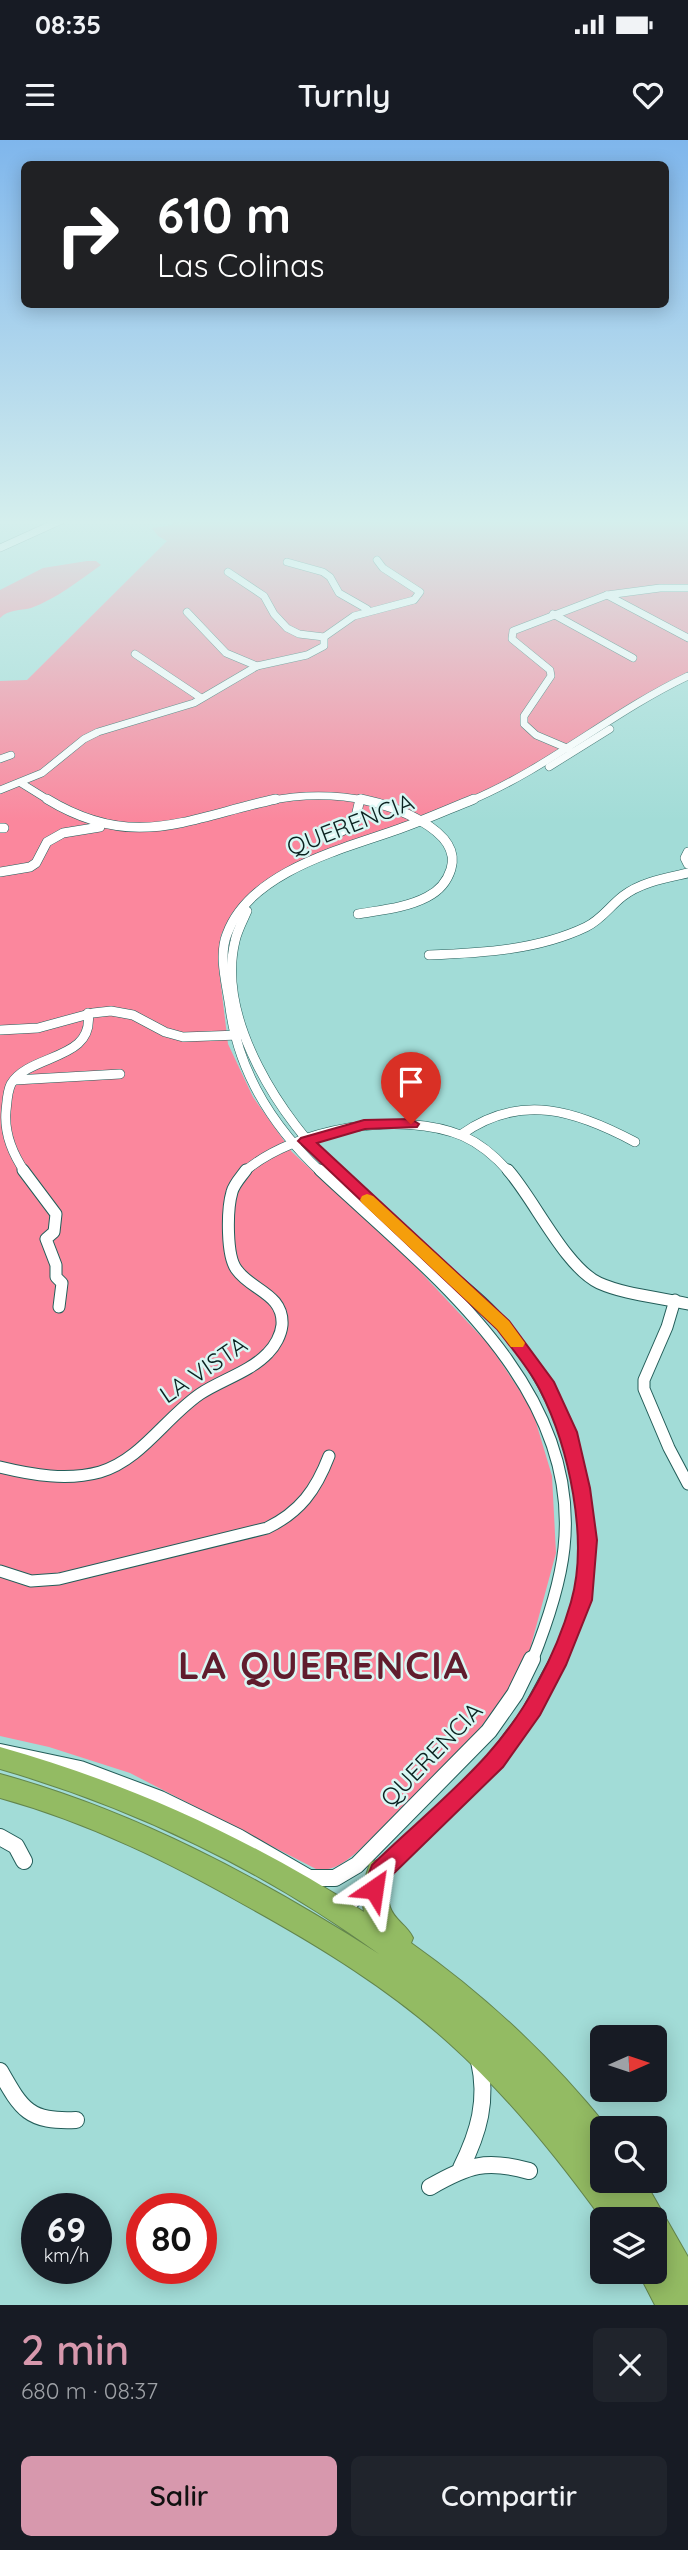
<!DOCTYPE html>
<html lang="es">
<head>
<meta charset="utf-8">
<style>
	:root { --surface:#171b24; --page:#20242c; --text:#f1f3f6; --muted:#9ea1a6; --accent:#d798ad }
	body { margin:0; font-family:Quicksand,sans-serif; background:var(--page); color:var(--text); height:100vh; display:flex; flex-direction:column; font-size:26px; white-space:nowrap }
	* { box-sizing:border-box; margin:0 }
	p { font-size:23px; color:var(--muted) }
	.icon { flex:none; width:38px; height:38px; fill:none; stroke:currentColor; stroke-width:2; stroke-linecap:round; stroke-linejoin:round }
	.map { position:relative; height:2165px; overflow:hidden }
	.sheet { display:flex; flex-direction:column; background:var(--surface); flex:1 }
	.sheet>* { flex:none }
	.hud { position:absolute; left:21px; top:21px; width:648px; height:147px; border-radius:10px; box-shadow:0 4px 18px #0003; background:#202124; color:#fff; overflow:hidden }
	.needle { width:46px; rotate:87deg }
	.buttons { position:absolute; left:590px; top:1885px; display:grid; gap:14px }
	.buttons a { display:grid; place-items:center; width:77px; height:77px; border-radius:10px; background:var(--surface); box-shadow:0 4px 18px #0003; font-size:35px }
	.speed { position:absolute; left:21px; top:2053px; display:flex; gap:14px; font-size:35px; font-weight:700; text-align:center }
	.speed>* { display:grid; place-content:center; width:91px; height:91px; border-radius:50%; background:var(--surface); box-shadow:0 4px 18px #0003; line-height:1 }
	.speed small { font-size:18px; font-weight:400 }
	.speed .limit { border:10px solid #d22; background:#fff; color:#111 }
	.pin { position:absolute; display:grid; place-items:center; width:60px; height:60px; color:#fff; margin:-72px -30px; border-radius:50% 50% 50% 0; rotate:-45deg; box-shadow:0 0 7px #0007 }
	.pin .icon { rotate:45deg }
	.me { position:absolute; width:77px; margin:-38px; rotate:32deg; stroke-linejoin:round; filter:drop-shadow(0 0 5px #0008) }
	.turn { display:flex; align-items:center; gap:24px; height:147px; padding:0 21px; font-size:32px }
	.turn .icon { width:91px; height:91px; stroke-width:2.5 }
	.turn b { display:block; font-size:49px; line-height:60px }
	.round { display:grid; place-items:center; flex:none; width:74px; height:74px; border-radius:10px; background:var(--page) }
	.summary { display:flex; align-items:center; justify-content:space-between; height:119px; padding:0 21px }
	h1 { font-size:42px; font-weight:600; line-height:52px; color:var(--accent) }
	.action { display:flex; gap:14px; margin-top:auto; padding:14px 21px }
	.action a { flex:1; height:80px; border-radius:10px; background:var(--accent); color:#111; font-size:28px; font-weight:600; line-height:80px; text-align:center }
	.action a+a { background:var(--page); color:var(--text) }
	.status { display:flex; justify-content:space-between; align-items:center; height:49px; padding:0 35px; background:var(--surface); direction:ltr }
	.status svg { height:19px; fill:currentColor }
	header { display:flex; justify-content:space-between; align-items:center; height:91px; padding:0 21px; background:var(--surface); font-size:32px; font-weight:600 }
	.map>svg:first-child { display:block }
	.green { fill:#fb879d }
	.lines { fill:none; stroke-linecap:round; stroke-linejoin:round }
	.street-far3-casing { stroke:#235d59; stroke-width:8 }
	.street-far2-casing { stroke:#235d59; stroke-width:10 }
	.street-far1-casing { stroke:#235d59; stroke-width:13 }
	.street-casing { stroke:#235d59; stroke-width:18 }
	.highway-casing { stroke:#63854c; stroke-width:2 }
	.street-far3 { stroke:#fff; stroke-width:7 }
	.street-far2 { stroke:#fff; stroke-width:9 }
	.street-far1 { stroke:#fff; stroke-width:11 }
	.street { stroke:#fff; stroke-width:16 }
	.highway { fill:#93bb63; fill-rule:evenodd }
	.route { fill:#e11d48; stroke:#92132f; stroke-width:2 }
	.slow { fill:#f59e0b }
	.labels { text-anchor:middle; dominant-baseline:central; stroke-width:5; stroke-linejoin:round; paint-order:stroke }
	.street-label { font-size:24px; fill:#0a2220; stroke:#daf7f4 }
	.near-district-label { font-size:38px; font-weight:bold; letter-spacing:2px; fill:#601c2d; stroke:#daf7f4 }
</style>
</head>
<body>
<div class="status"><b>08:35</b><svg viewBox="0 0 49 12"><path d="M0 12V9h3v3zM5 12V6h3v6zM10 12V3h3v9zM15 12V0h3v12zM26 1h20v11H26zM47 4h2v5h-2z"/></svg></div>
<header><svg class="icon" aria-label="menu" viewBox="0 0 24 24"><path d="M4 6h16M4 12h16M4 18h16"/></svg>Turnly<svg class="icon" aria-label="heart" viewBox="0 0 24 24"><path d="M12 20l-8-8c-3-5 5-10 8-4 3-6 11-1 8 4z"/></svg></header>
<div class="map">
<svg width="688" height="2165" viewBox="0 0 688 2165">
	<rect width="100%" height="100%" fill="#a2dcd7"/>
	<!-- green -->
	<g class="green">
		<path d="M177,379H184L177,385L187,379H688V534L669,541L516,639L355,703L296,723L261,744L232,773L221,795L218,821L228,904L253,957L292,1012L414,1125L490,1206L532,1269L552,1336L556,1413L530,1509L505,1556L461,1612L356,1713C343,1723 335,1730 318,1730L130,1633L49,1607L0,1596V541L27,540L167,401L158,396L152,388L173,385L171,383Z"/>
		<path d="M87,421H96L101,425C80,440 56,459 31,468C20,471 9,469 0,478V450L43,428Z"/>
	</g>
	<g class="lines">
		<!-- street-far3 casing -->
		<g class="street-far3-casing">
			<g id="street-far3">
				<polyline points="0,408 64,379"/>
				<polyline points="287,422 323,432 330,437 339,453 367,469"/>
				<polyline points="228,432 264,456 274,474 287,488 299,494 324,497"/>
				<polyline points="607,455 688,498"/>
				<polyline points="187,472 226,513 257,526"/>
				<polyline points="553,474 633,518"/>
				<polyline points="135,514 201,558"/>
				<polyline points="569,609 536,595 524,584 524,576 551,536 550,530 512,499 513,491 607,455 660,448 688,448"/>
				<polyline points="0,619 11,615"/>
				<polyline points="549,627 610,589"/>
				<polyline points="21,643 50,661"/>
				<polyline points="0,650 42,633 84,599 98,592 194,563 257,526 307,515 324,506 324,497 354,476 414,460 420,452 383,428 377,420"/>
				<path d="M268,661C302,654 335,654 369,661"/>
				<path d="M470,661C547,629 612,572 688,536"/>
			</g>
		</g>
		<!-- street-far2 casing -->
		<g class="street-far2-casing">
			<g id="street-far2">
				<path d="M47,659C134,712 188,678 276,659"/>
				<polyline points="0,688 4,688"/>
				<polyline points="332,696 354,685 360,659"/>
				<polyline points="688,712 685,718 688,724"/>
				<polyline points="0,732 30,727 36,723 47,702 63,693 100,687"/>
				<path d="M247,771C243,780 237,791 235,801C216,880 282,980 337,1032"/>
				<path d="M358,774C381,770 406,768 427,757C439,751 447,742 451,729C463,689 390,665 361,659"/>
				<path d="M429,815C482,813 538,810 586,787C601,780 610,766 623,756C641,742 666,738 688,733"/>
				<polyline points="0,890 38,888 93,873 111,871 133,875 165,892 183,897 239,895"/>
				<polyline points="15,940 120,934"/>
				<path d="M462,994C521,952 577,971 635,1002"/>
				<path d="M25,1032C12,1013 4,993 6,971C7,963 7,952 11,944C30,913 95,921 88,873"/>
				<path d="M244,1032C295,988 401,970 463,996C481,1004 496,1017 509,1032"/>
				<path d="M321,1032C273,987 239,934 230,868C227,845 218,816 227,794C250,731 343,709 399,689C425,680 449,669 474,659"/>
			</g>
		</g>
		<!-- street-far1 casing -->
		<g class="street-far1-casing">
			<g id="street-far1">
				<polyline points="23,1030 56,1074 54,1092 46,1099 56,1125 56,1137 62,1143 59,1167"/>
				<path d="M320,1030C425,1129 582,1244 564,1408C560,1446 546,1486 532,1521"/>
				<path d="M335,1030C367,1060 399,1091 432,1120C457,1142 486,1162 506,1189C581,1282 614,1411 559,1521"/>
				<path d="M508,1030C534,1059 565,1127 599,1143C626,1155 659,1157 688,1164"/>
				<polyline points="675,1160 667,1187 644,1240 644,1249 669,1308 688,1344"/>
				<path d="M0,1327C33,1335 67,1341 100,1332C141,1320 165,1278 200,1254C221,1240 250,1232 268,1213C275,1206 281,1195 282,1185C284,1154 251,1150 237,1130C226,1117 227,1069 232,1052C234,1044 241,1037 246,1030"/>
				<path d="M0,1431L31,1441L59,1439L267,1388C300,1372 316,1350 329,1316"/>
			</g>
		</g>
		<!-- street casing -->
		<g class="street-casing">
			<g id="street">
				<polyline points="0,1612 80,1629 160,1659 238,1697 309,1738 335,1738 357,1725 489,1591 515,1554 532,1519"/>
				<polyline points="0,1697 16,1706 24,1721"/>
				<polyline points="381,1731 491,1625 528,1576 559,1519"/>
				<polyline points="342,1770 370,1743"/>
				<path d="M0,1931C22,1970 29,1982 76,1980"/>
				<path d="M461,2028C479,1992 488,1960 479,1921"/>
				<path d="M430,2047C468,2025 486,2019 529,2031"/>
			</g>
		</g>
		<!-- highway casing -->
		<g class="highway-casing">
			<path id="highway" d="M0,1607C129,1643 251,1699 364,1772L361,1751L370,1723L380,1719L390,1723C396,1737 384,1751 390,1767C394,1780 408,1786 413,1798L411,1803C486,1856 551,1917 608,1988H602V2020L593,2017L602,2028V2040H644L688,2117V2165H655L638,2132H654V2079H602C556,2016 507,1955 449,1903C389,1849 322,1808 252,1769C171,1723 90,1683 0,1658V1634C135,1671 261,1738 379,1814C265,1731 135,1668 0,1629Z"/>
		</g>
		<!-- street-far3 -->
		<use href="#street-far3" class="street-far3"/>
		<!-- street-far2 -->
		<use href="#street-far2" class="street-far2"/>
		<!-- street-far1 -->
		<use href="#street-far1" class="street-far1"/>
		<!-- street -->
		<use href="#street" class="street"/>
		<!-- highway -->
		<use href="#highway" class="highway"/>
	</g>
	<!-- sky -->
	<linearGradient id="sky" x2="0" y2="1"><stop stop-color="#7fb6ec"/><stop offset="0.56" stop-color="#d5efed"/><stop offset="1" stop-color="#d5efed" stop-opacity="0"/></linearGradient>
	<rect width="688" height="682" fill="url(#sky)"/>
	<!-- route -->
	<path class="route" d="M411,979L419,984L417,987L365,989L317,1003L509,1181L554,1242L577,1292L590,1348L597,1400L592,1460L566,1525L540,1575L503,1627L389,1738L382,1756L374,1759L367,1756L363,1749L372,1725C410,1688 452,1654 487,1615C525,1573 556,1515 571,1462C589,1400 569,1307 540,1250C529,1228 512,1209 497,1189L298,1001L301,998L364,980Z"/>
	<!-- slow -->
	<polygon class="slow" points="367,1054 373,1056 509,1181 525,1203 523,1207 511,1207 497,1189 362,1063 360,1060 362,1056"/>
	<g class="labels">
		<!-- street labels -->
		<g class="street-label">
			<text transform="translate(350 684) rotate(-21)">QUERENCIA</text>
			<text transform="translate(203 1229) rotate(-34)">LA VISTA</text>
			<text transform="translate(431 1614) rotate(-46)">QUERENCIA</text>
		</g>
		<!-- near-district labels -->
		<g class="near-district-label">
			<text x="324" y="1525">LA QUERENCIA</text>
		</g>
	</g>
</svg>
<div class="buttons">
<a><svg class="needle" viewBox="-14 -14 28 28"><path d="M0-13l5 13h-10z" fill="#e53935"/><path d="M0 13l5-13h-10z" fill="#9ea1a6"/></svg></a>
<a><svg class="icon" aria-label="search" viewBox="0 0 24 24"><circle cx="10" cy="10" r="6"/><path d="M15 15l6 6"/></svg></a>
<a><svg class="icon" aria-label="layers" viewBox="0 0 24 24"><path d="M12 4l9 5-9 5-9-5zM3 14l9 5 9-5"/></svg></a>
</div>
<div class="speed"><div>69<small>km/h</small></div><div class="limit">80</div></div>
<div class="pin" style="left:411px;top:984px;background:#d93025"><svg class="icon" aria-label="arrive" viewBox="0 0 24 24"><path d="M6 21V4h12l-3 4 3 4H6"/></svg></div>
<svg class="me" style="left:374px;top:1749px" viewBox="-20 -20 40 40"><path d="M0-17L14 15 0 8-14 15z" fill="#e11d48" stroke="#fff" stroke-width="4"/></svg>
<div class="hud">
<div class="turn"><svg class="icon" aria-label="right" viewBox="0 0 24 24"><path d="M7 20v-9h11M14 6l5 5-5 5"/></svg><div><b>610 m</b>Las Colinas</div></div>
</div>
</div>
<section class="sheet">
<div class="summary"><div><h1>2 min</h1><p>680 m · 08:37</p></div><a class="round"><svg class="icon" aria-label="close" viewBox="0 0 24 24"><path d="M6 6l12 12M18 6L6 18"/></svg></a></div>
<div class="action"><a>Salir</a><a>Compartir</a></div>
</section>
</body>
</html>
